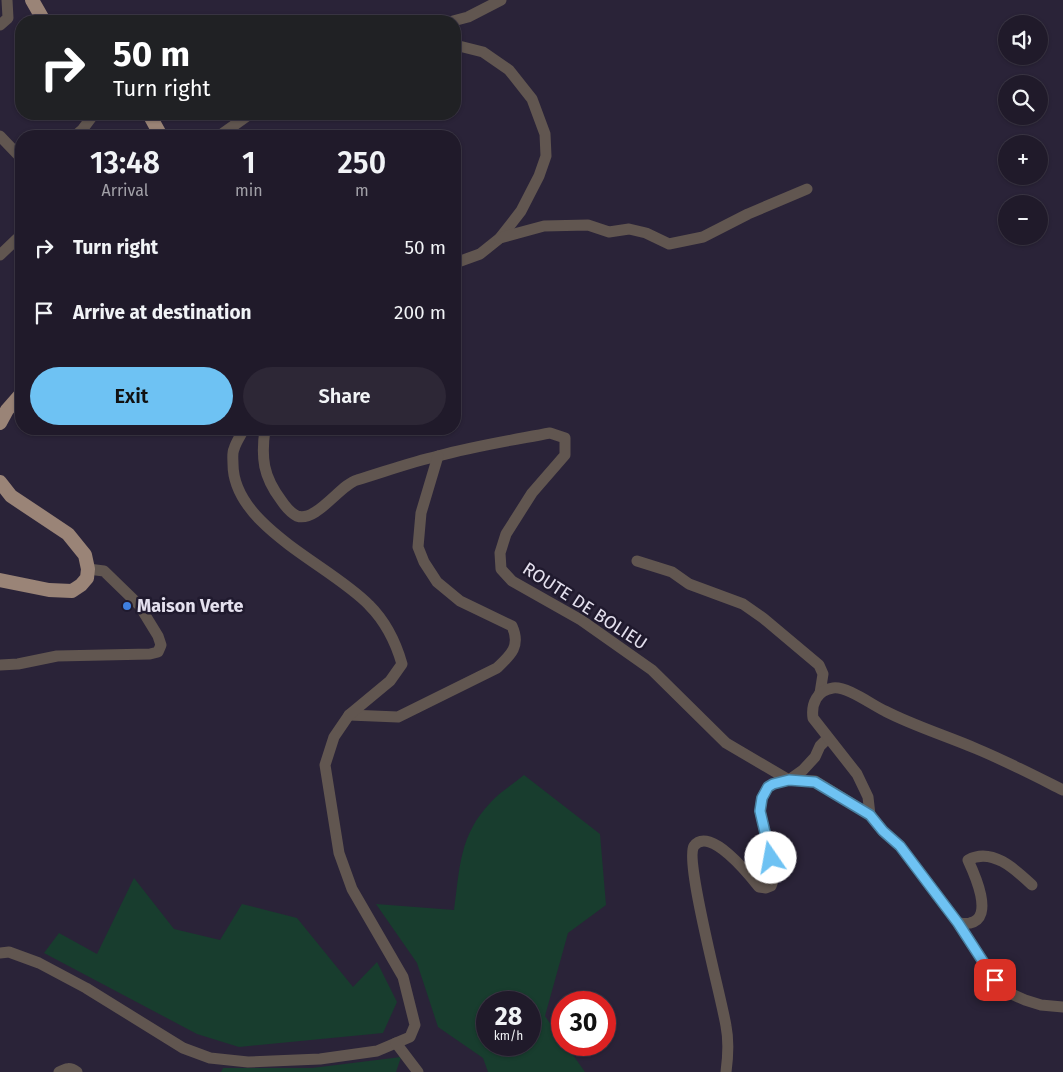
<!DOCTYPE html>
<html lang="en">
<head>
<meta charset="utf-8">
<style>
	:root { --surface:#201a2a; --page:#2d2736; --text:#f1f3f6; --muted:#a2a1a8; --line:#3d3847; --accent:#6ec2f3 }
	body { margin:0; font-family:"Fira Sans",sans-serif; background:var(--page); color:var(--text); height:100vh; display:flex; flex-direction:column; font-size:19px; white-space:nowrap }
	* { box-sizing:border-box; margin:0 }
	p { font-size:16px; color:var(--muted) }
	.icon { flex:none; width:28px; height:28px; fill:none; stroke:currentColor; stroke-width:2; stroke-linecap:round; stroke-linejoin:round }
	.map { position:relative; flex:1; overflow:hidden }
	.sheet { position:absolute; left:15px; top:130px; width:446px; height:305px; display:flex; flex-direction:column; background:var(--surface); border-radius:20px; box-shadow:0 1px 4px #0004,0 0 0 1px var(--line) }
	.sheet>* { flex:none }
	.banner { position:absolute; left:15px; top:15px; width:446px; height:105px; border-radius:20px; box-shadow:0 1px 4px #0004,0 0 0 1px var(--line); background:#202124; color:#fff; overflow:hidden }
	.buttons { position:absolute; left:998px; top:15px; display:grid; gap:10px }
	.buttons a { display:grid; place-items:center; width:50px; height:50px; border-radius:50%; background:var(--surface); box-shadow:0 1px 4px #0004,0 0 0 1px var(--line); font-size:25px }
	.speed { position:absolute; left:476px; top:991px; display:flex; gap:10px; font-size:25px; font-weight:700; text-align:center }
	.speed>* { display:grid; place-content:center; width:65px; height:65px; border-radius:50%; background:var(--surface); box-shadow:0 1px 4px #0004,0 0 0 1px var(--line); line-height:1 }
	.speed small { font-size:12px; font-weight:400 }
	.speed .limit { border:8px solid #d22; background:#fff; color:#111 }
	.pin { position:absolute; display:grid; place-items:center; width:42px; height:42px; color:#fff; margin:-21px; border-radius:10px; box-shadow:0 2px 8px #0006 }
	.me { position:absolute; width:55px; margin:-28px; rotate:348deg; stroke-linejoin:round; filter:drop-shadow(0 0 4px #0008) }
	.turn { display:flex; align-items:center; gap:18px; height:105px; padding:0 15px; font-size:22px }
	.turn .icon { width:65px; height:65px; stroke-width:2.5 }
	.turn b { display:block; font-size:35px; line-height:42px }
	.eta { display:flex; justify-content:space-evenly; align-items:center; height:85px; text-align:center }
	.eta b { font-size:30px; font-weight:600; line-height:35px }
	.action { display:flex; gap:10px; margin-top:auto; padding:10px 15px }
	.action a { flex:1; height:58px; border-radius:30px; background:var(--accent); color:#111; font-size:20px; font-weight:600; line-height:58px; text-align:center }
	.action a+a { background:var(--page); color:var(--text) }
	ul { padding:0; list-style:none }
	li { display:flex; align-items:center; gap:15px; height:65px; padding:0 15px }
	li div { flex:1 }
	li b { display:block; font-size:19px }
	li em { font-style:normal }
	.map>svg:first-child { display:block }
	.green { fill:#183d2e; fill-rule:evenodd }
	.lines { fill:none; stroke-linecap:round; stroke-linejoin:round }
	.minor { stroke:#615650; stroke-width:11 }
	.major { stroke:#9a8477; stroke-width:14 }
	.route-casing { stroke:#487e9e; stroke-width:12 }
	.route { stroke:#6ec2f3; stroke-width:9 }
	.shop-dot { fill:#3f7fe0; stroke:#201a2e; stroke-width:2 }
	.labels { text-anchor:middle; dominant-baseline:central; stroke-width:5; stroke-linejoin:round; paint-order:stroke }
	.poi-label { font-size:18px; font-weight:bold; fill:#e4e0ee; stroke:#201a2e; text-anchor:start }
	.street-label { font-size:18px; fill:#e4e0ee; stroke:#201a2e }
</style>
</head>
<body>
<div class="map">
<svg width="1063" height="1072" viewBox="0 0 1063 1072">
	<rect width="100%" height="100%" fill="#2a2338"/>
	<!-- green -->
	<g class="green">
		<path d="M524,775L600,834L606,905L568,933L545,1016L562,1041V1045H566L585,1072H488L483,1058L438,1027L417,963L376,904L454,910C460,868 459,835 491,802C500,792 513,784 524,775ZM488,1002H530V1045H488Z"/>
		<polygon points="134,878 174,929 220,940 242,904 297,918 353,987 377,962 397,1002 383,1033 239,1047 197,1034 44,953 59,933 97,954"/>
		<polygon points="401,1057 396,1072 221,1072 223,1068 312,1068"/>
	</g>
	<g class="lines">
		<!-- minor -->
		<g class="minor">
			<polyline points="453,21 468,17 501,0"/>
			<polyline points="0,25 8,18 7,0"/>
			<polyline points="455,45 483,52 509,70 532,99 545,134 546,156 539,176 521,211 500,238 480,254 455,263"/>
			<polyline points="0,136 21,158"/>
			<polyline points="75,136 82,130 94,114"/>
			<polyline points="219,136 250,114"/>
			<polyline points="500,238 544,226 588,225 609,232 629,229 646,233 669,244 703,237 748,214 807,189"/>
			<polyline points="0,255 21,235"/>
			<path d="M265,429C261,458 263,476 281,500C285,506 291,513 297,516C316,523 341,484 357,480C384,472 411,462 438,456C475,446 513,440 550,433L565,438V455L532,493L506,534L500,553L501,569L512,581L581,620L652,670L726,743L789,780"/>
			<polyline points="637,561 672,572 689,584 743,604 763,618 819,665 823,674 820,693"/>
			<polyline points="0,665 18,664 57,656 150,654 158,652 161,645 158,636 139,605 104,571 88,569"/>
			<path d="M349,715L398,717L497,668C511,655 521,646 512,626L460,601L437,582L424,562L418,547L421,513L438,456"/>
			<polyline points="789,780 803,770 815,757 820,746 828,738"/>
			<path d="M870,815L868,797L857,774L813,718C811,704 817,690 833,688C847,686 872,705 885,711C914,726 947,736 977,749C1006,761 1035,776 1063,790"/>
			<path d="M958,923C961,923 966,924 970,923C995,918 974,873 968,860C992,847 1015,869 1032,885"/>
			<path d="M0,953L9,952L39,963L86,988L183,1048L210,1058L248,1062L320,1059L377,1051L410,1037L415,1025L403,977L352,889L339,853L325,765L334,737L349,715L390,681L402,664C396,643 385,621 369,605C331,565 233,527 233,464C233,459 232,453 234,449C236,442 241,435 244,429"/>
			<polyline points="396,1043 418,1072"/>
			<path d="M59,1072C66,1068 70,1067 77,1072"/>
			<path d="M726,1072C728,1057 729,1041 726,1026C722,1000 684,860 694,846C710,825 751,877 759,887L766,888L771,886L775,875L760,811L762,798L768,787L779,781L789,780L815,781L870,815L883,831L900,846L958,923L995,980L1007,992L1025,1000L1041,1005L1063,1007"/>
		</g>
		<!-- major -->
		<g class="major">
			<polyline points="32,0 44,21"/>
			<polyline points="149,114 161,136"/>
			<polyline points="0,423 7,410 21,394"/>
			<polyline points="0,482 11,496 68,534 85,555 88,569 87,578 81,585 72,591 49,590 0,580"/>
		</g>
	</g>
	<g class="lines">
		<!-- route casing -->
		<g class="route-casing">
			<polyline id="route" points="771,858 760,811 762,798 768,787 773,784 789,780 815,782 870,815 883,831 900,846 958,923 995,980"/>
		</g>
		<!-- route -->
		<use href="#route" class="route"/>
	</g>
	<!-- markers -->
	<circle class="shop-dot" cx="127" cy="606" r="5"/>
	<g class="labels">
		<!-- poi labels -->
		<g class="poi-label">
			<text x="137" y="606">Maison Verte</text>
		</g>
		<!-- street labels -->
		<g class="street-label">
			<text transform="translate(585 606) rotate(33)">ROUTE DE BOLIEU</text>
		</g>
	</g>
</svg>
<div class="buttons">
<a><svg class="icon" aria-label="sound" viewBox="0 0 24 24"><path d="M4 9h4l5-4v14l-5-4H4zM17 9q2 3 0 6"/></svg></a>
<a><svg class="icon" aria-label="search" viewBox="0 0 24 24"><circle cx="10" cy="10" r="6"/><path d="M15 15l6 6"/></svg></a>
<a>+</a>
<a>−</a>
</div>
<div class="speed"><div>28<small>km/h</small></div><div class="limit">30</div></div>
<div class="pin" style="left:995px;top:980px;background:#d93025"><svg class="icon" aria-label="arrive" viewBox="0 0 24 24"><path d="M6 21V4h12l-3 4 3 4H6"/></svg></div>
<svg class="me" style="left:771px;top:858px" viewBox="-20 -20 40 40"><circle r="19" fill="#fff"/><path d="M0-13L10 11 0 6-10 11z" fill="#6ec2f3"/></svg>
<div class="banner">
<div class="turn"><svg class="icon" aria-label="right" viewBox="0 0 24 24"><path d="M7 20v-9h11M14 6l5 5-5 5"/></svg><div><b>50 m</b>Turn right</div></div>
</div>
<section class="sheet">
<div class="eta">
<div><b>13:48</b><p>Arrival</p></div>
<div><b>1</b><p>min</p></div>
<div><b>250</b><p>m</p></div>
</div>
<ul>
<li><svg class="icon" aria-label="right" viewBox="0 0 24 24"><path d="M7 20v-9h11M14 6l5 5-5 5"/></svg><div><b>Turn right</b></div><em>50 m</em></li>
<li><svg class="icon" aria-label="arrive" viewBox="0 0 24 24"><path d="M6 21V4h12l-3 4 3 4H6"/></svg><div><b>Arrive at destination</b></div><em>200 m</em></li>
</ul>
<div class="action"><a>Exit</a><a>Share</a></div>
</section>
</div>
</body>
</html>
